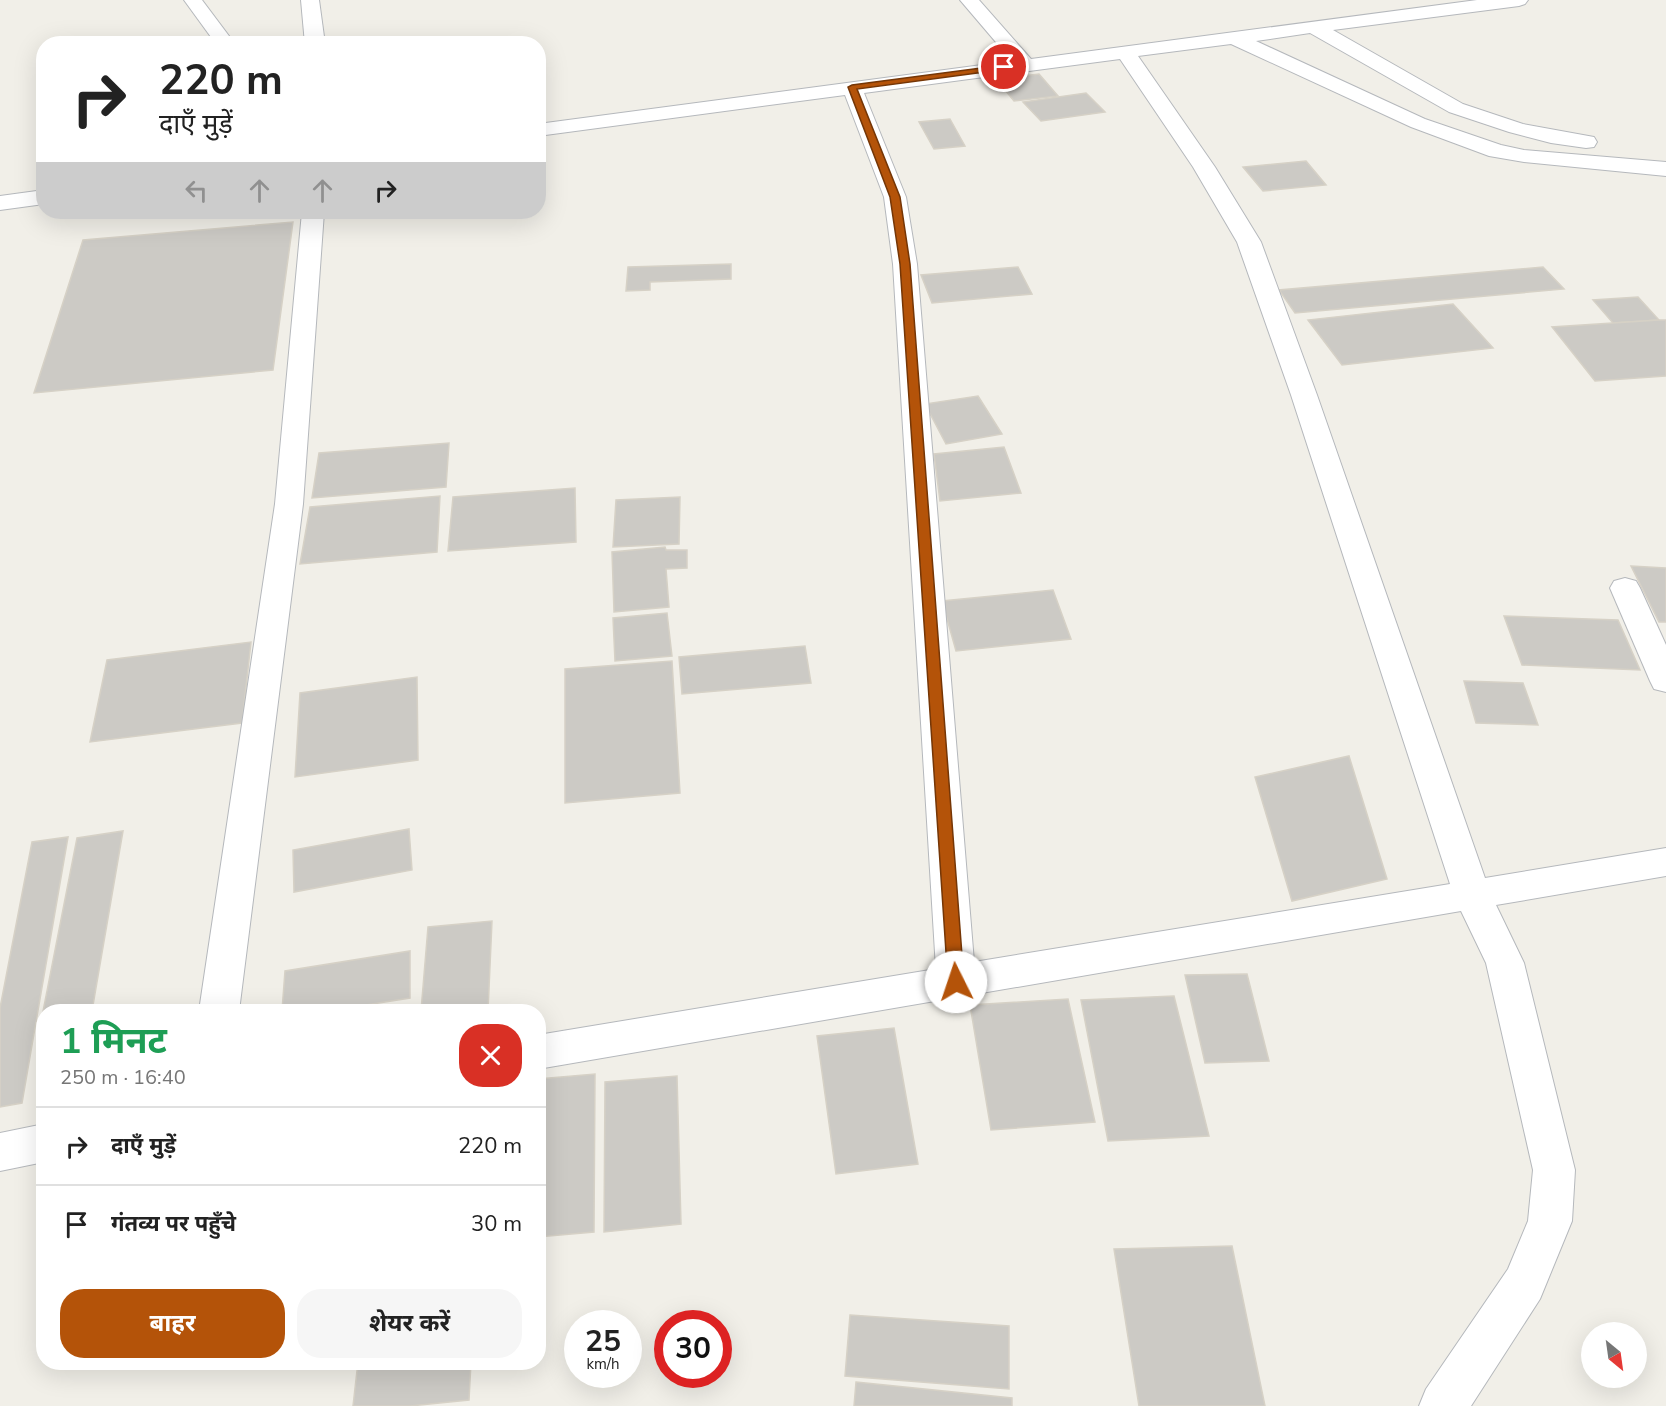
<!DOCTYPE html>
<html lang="hi">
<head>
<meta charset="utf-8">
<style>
	:root { --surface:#fff; --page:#f6f6f6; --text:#222; --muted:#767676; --line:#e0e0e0; --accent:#b45309 }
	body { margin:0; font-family:"Nunito Sans","Noto Sans Devanagari",sans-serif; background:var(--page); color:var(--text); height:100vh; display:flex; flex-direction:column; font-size:22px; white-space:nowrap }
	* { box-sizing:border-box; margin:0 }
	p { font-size:20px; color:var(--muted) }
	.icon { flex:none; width:33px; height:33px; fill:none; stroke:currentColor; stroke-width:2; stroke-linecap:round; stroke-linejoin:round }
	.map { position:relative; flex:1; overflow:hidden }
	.panel { position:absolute; left:36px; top:1004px; width:510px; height:366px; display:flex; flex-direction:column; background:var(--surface); border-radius:24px; box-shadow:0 6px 24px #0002 }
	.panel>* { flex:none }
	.hud { position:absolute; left:36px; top:36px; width:510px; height:183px; border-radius:24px; box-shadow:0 6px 24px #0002; background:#fff; color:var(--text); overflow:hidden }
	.needle { width:39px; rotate:151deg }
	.tools { position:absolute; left:1581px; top:1322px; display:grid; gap:12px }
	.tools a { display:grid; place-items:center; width:66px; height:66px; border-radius:50%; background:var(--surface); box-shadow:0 6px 24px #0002; font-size:30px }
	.speed { position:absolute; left:564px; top:1310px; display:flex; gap:12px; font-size:30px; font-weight:700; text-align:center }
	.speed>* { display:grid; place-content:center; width:78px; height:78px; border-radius:50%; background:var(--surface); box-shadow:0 6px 24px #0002; line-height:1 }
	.speed small { font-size:15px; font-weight:400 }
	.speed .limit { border:9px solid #d22; background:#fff; color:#111 }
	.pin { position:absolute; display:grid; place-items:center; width:51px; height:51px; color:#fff; margin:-26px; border:3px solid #fff; border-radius:50%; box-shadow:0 2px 6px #0007 }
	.me { position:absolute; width:66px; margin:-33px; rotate:356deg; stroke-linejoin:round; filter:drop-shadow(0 0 4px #0008) }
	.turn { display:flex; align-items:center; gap:21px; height:126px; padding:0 24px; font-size:27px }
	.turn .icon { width:78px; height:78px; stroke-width:2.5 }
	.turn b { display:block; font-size:42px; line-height:51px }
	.lanes { display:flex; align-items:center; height:57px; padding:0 24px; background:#0003; justify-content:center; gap:30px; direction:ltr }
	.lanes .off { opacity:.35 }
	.round { display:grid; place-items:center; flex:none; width:63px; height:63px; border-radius:24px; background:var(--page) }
	.summary { display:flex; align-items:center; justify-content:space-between; height:102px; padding:0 24px }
	h1 { font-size:36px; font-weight:700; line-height:45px; color:#1e9e55 }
	.button { display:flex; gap:12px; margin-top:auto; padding:12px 24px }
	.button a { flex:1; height:69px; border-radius:24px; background:var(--accent); color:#fff; font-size:24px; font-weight:700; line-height:69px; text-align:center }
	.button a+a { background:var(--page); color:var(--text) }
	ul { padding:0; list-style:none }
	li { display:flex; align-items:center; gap:18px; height:78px; padding:0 24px; border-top:2px solid var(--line) }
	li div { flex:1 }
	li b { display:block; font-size:22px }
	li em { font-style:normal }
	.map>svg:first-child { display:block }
	.building { fill:#cccac5; stroke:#d6d1c6; stroke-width:1.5 }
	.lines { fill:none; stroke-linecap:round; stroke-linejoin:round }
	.street-casing { stroke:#b5b8bc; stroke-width:2 }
	.street { fill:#fff; fill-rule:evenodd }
	.route { fill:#b45309; stroke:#753606; stroke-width:1.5 }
</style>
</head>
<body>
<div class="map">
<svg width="1666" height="1406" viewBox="0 0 1666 1406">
	<rect width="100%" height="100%" fill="#f1efe8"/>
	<!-- building -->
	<g class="building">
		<polygon points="1039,74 1058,96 1014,101 996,79"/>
		<polygon points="1086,93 1105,112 1041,121 1023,102"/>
		<polygon points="950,119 965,146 934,149 919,122"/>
		<polygon points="1306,161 1326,185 1263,191 1243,167"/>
		<polygon points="293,222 273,370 34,393 83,240"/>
		<polygon points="731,264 731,279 650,282 650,290 626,291 628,267"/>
		<polygon points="1018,267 1032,294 932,303 921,275"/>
		<polygon points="1543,267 1564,289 1295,313 1279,290"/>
		<polygon points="1638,297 1659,320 1613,323 1593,300"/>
		<polygon points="1453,304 1493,348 1342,365 1308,320"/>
		<polygon points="1659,320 1666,320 1666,376 1595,381 1552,327"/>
		<polygon points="978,396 1002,434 946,444 925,404"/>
		<polygon points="449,443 446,487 312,498 319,453"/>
		<polygon points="1004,447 1021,493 940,501 934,454"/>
		<polygon points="575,488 576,542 448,551 453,497"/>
		<polygon points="440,496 437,552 300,564 310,507"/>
		<polygon points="680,497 679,544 613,547 616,500"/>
		<polygon points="665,547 666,550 687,550 687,568 666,569 669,607 614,612 612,552"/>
		<polygon points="1631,566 1666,568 1666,622 1659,622"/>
		<polygon points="1053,590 1071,639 956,651 942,601"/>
		<polygon points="667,613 672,656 615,661 613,618"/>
		<polygon points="1504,616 1618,620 1640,670 1522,665"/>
		<polygon points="251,642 242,723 90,742 107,660"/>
		<polygon points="805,646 811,683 682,694 679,657"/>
		<polygon points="672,661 680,793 565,803 565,669"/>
		<polygon points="417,677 418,760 295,777 300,693"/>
		<polygon points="1464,681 1523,683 1538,725 1476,723"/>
		<polygon points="1349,756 1387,879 1292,901 1255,777"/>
		<polygon points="409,829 412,870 294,892 293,850"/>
		<polygon points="123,831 92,1011 44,1011 44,1041 37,1042 77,838"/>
		<polygon points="68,837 22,1103 0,1107 0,1008 32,842"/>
		<polygon points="492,921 488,1011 421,1011 428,927"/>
		<polygon points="410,951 410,998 328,1011 282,1011 285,971"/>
		<polygon points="1247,974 1269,1061 1205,1063 1185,975"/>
		<polygon points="1174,996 1209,1136 1108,1141 1081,1000"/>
		<polygon points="1068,999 1095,1122 991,1130 970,1005"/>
		<polygon points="894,1028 918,1164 836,1174 817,1036"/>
		<polygon points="595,1074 594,1232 538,1237 538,1079"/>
		<polygon points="677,1076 681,1224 604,1232 605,1082"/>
		<polygon points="1232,1246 1265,1406 1139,1406 1114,1249"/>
		<polygon points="850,1315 1009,1326 1009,1389 845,1376"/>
		<polygon points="358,1362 471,1362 469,1400 410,1406 353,1406"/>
		<polygon points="856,1382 1012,1398 1012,1406 854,1406"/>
	</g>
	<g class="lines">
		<!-- street casing -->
		<g class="street-casing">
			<g id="street">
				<polygon points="184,0 202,0 235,44 216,44"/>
				<polygon points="301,0 319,0 325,44 305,44"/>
				<path d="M960,0H979L1031,59L1477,0H1528L1525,4L1519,6L1333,30L1463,104L1523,124L1594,137L1597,142L1594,147L1586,148L1551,143L1509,132L1449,112L1310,33L1256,41L1425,119L1501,145L1524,150L1666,162V176L1524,162L1489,156L1411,127L1231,44L1138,56L1215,167L1261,242L1317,395L1485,878L1666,848V876L1496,905L1524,963L1575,1170L1572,1221L1540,1299L1471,1406H1419L1426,1389L1508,1269L1528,1221L1533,1170L1486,963L1461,911L538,1069V1035L936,969L893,264L884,197L845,95L538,136V124L1012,61ZM1120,59L1193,167L1237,242L1291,395L1450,884L974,962L917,264L906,197L864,93Z"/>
				<polygon points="44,190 44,204 0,210 0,196"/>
				<polygon points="302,212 324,212 303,504 239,1011 199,1011 275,504"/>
				<polygon points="1625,578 1636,581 1640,588 1666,645 1666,692 1654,689 1650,681 1610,588 1614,581"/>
				<polygon points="44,1124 44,1162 0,1171 0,1133"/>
			</g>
		</g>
		<!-- street -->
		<use href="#street" class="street"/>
	</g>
	<!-- route -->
	<polygon class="route" points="1004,65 1008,67 1007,69 857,89 900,197 910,264 964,982 962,986 956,988 951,986 948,982 900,264 890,197 848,87 852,85"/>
</svg>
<div class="tools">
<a><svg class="needle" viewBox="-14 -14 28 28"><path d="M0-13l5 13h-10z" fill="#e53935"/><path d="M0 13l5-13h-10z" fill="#767676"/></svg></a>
</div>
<div class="speed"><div>25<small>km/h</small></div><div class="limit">30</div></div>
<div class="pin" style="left:1004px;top:67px;background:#d93025"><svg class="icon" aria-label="arrive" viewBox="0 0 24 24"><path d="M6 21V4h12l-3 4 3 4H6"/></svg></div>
<svg class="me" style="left:956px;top:982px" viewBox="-20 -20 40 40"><circle r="19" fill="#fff"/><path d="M0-13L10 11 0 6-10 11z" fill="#b45309"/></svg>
<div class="hud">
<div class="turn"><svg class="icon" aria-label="right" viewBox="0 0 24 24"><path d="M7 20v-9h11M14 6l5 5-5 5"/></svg><div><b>220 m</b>दाएँ मुड़ें</div></div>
<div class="lanes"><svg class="icon off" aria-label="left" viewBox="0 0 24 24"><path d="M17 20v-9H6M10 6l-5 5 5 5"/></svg><svg class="icon off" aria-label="ahead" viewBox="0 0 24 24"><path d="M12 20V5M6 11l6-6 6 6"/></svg><svg class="icon off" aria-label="ahead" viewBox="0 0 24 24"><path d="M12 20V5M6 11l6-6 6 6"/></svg><svg class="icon" aria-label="right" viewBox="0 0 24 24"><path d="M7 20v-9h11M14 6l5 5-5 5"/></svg></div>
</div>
<section class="panel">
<div class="summary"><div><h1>1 मिनट</h1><p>250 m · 16:40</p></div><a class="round" style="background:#d93025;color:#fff"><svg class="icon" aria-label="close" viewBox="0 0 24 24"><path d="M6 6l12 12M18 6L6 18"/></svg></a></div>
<ul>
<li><svg class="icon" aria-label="right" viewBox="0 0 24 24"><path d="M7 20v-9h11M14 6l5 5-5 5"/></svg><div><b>दाएँ मुड़ें</b></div><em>220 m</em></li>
<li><svg class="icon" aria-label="arrive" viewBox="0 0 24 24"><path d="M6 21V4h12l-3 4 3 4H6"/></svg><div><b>गंतव्य पर पहुँचे</b></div><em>30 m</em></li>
</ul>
<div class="button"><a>बाहर</a><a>शेयर करें</a></div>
</section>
</div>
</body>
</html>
